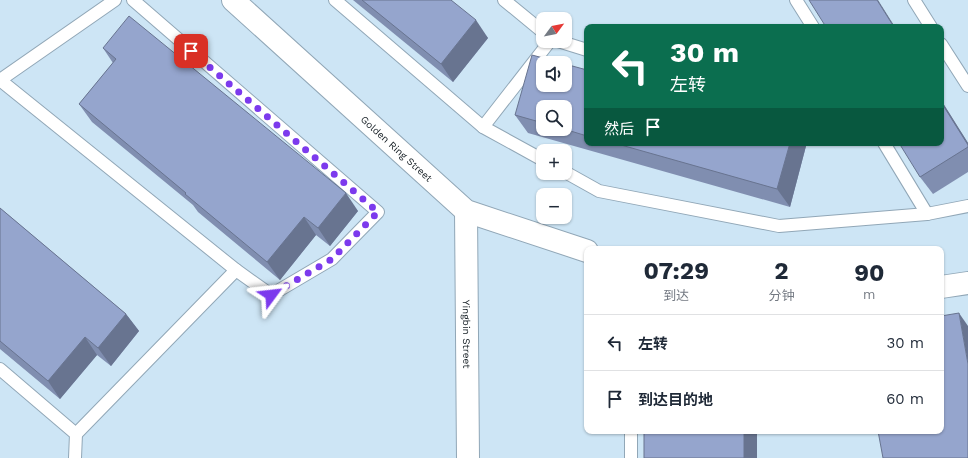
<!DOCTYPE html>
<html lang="zh">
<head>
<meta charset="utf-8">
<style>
	:root { --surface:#fff; --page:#f6f6f7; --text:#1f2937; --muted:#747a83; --line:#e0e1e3 }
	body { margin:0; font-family:"Work Sans","Noto Sans SC",sans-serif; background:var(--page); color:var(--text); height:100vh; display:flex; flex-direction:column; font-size:15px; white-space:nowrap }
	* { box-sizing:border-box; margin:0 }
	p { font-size:13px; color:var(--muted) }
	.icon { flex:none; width:22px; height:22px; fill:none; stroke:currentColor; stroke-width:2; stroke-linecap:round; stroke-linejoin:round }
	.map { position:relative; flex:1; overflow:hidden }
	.panel { position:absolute; left:584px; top:246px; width:360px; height:188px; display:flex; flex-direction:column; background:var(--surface); border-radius:8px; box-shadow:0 1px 3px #0004 }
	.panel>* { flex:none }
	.guide { position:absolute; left:584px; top:24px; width:360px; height:122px; border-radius:8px; box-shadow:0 1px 3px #0004; background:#0b6e4f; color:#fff; overflow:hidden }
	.needle { width:26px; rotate:58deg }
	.fabs { position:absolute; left:536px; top:12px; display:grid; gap:8px }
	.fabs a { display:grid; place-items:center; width:36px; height:36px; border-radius:8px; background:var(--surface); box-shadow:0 1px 3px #0004; font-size:20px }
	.pin { position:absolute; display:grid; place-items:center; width:34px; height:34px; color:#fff; margin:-17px; border-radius:8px; box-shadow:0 2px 6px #0006 }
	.me { position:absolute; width:44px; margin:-22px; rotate:60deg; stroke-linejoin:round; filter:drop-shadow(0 0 3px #0008) }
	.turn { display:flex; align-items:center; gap:14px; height:84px; padding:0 20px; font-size:18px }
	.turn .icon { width:52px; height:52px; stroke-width:2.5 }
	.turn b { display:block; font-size:28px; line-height:34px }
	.then { display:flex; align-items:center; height:38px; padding:0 20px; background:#0003; gap:8px; font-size:15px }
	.eta { display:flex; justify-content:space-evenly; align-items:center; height:68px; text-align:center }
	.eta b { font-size:24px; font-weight:700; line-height:28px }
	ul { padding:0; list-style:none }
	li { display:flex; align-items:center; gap:12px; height:56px; padding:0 20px; border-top:1px solid var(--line) }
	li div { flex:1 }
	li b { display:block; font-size:15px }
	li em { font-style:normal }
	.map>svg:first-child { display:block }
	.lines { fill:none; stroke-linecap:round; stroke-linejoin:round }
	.service-casing { stroke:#91a7b7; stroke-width:14 }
	.minor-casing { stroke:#91a7b7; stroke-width:24 }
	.service { stroke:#fff; stroke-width:12 }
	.minor { stroke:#fff; stroke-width:22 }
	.wall { fill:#808eb0; fill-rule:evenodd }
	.shaded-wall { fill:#687490 }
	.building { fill:#95a5cd; stroke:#687490 }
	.route { stroke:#7c3aed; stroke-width:7; stroke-dasharray:0 12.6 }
	.labels { text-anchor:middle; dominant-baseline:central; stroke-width:4; stroke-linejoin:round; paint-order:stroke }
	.street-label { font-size:10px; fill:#131c22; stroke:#cde5f5 }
</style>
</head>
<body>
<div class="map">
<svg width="968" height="458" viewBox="0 0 968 458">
	<rect width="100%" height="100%" fill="#cde5f5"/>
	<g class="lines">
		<!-- service casing -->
		<g class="service-casing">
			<g id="service">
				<polyline points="133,0 378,212 332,259 271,295 236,270"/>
				<polyline points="335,0 483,127 543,160"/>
				<polyline points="504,0 543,32"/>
				<polyline points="796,0 813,27"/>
				<polyline points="914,0 931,27"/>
				<polyline points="558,41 587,50"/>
				<polyline points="941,44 968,86"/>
				<polyline points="0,80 236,270 76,434"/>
				<polyline points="0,80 115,0"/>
				<polyline points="483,127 550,41"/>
				<polyline points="884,143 927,214"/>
				<polyline points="565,172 599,191 779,226 927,214 968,206"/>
				<polyline points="0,369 76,434 75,458"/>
				<polyline points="631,431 631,458"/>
			</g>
		</g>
		<!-- minor casing -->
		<g class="minor-casing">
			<g id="minor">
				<path id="s1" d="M233,0L466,211L587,251"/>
				<path id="s2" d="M466,211L468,458"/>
				<polyline points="941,287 968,283"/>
			</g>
		</g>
		<!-- service -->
		<use href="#service" class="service"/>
		<!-- minor -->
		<use href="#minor" class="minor"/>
	</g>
	<!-- wall -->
	<g class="wall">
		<polygon points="353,0 451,0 488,38 453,82"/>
		<polygon points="103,48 358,211 330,246 316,235 280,280 198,212 193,205 92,122 79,104 113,63"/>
		<path d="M587,70V143H804L806,146L790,207L528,133L515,115ZM543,107L565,129H543Z"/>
		<polygon points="941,100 968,143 968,172 933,194 920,177"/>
		<polygon points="0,208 126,314 139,331 111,366 97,355 60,399 0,349"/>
	</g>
	<!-- shaded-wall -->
	<g class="shaded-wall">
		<polygon points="877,0 878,0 895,27 894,27"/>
		<polygon points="476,20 488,38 453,82 441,64"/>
		<polygon points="941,100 968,143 968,145 941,102"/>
		<polygon points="790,143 804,143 806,146 790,207 777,189"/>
		<polygon points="346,193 358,211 330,246 318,228"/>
		<polygon points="304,217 316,235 280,280 267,262"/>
		<polygon points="959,313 968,326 968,364"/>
		<polygon points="126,314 139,331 111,366 98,348"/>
		<polygon points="85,337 97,355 60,399 48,381"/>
		<rect x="744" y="431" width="13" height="27"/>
	</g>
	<!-- building -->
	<g class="building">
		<polygon points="362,0 451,0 476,20 441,64"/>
		<polygon points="809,0 877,0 894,27 826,27"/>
		<polygon points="129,16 346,193 318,228 304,217 267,262 185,194 186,193 79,104 116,59 103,48"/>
		<polygon points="532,55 562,63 543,63 543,85 565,85 565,64 587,70 587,136 564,129 565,129 565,107 543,107 543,123 515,115"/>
		<polygon points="941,102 968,145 968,147 920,177 899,143 941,143"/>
		<polygon points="614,143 790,143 777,189"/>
		<polygon points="0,208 126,314 98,348 85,337 48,381 0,341"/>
		<polygon points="959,313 968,364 968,458 883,458 878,431 941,431 941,316"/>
		<rect x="644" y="431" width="100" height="27"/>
	</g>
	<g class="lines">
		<!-- route -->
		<polyline class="route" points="191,51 378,212 332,259 271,295"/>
	</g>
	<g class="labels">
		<!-- street labels -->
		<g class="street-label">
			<text stroke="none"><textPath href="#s1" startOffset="221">Golden Ring Street</textPath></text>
			<text stroke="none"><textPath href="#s2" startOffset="123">Yingbin Street</textPath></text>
		</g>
	</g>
</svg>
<div class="fabs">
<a><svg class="needle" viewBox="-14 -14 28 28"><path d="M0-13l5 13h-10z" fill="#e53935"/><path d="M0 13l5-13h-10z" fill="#747a83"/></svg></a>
<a><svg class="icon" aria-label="sound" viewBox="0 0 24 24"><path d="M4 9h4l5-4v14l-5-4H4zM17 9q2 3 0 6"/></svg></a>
<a><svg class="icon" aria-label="search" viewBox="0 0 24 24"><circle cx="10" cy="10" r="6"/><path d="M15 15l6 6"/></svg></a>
<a>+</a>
<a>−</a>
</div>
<div class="pin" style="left:191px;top:51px;background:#d93025"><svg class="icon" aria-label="arrive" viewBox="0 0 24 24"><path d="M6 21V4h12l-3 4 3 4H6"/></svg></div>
<svg class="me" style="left:271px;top:295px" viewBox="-20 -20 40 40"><path d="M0-17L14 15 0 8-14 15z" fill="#7c3aed" stroke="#fff" stroke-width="4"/></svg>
<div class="guide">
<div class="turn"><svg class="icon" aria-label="left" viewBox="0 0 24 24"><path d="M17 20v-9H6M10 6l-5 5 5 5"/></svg><div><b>30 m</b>左转</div></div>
<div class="then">然后<svg class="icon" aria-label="arrive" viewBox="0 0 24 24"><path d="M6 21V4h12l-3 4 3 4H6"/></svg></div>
</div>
<section class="panel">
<div class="eta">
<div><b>07:29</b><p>到达</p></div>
<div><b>2</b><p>分钟</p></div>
<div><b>90</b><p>m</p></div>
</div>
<ul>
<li><svg class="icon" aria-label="left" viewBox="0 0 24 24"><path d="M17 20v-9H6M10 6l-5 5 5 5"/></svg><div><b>左转</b></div><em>30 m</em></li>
<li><svg class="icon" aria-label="arrive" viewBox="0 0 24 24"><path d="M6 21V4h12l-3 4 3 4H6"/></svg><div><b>到达目的地</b></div><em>60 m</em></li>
</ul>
</section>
</div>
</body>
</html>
